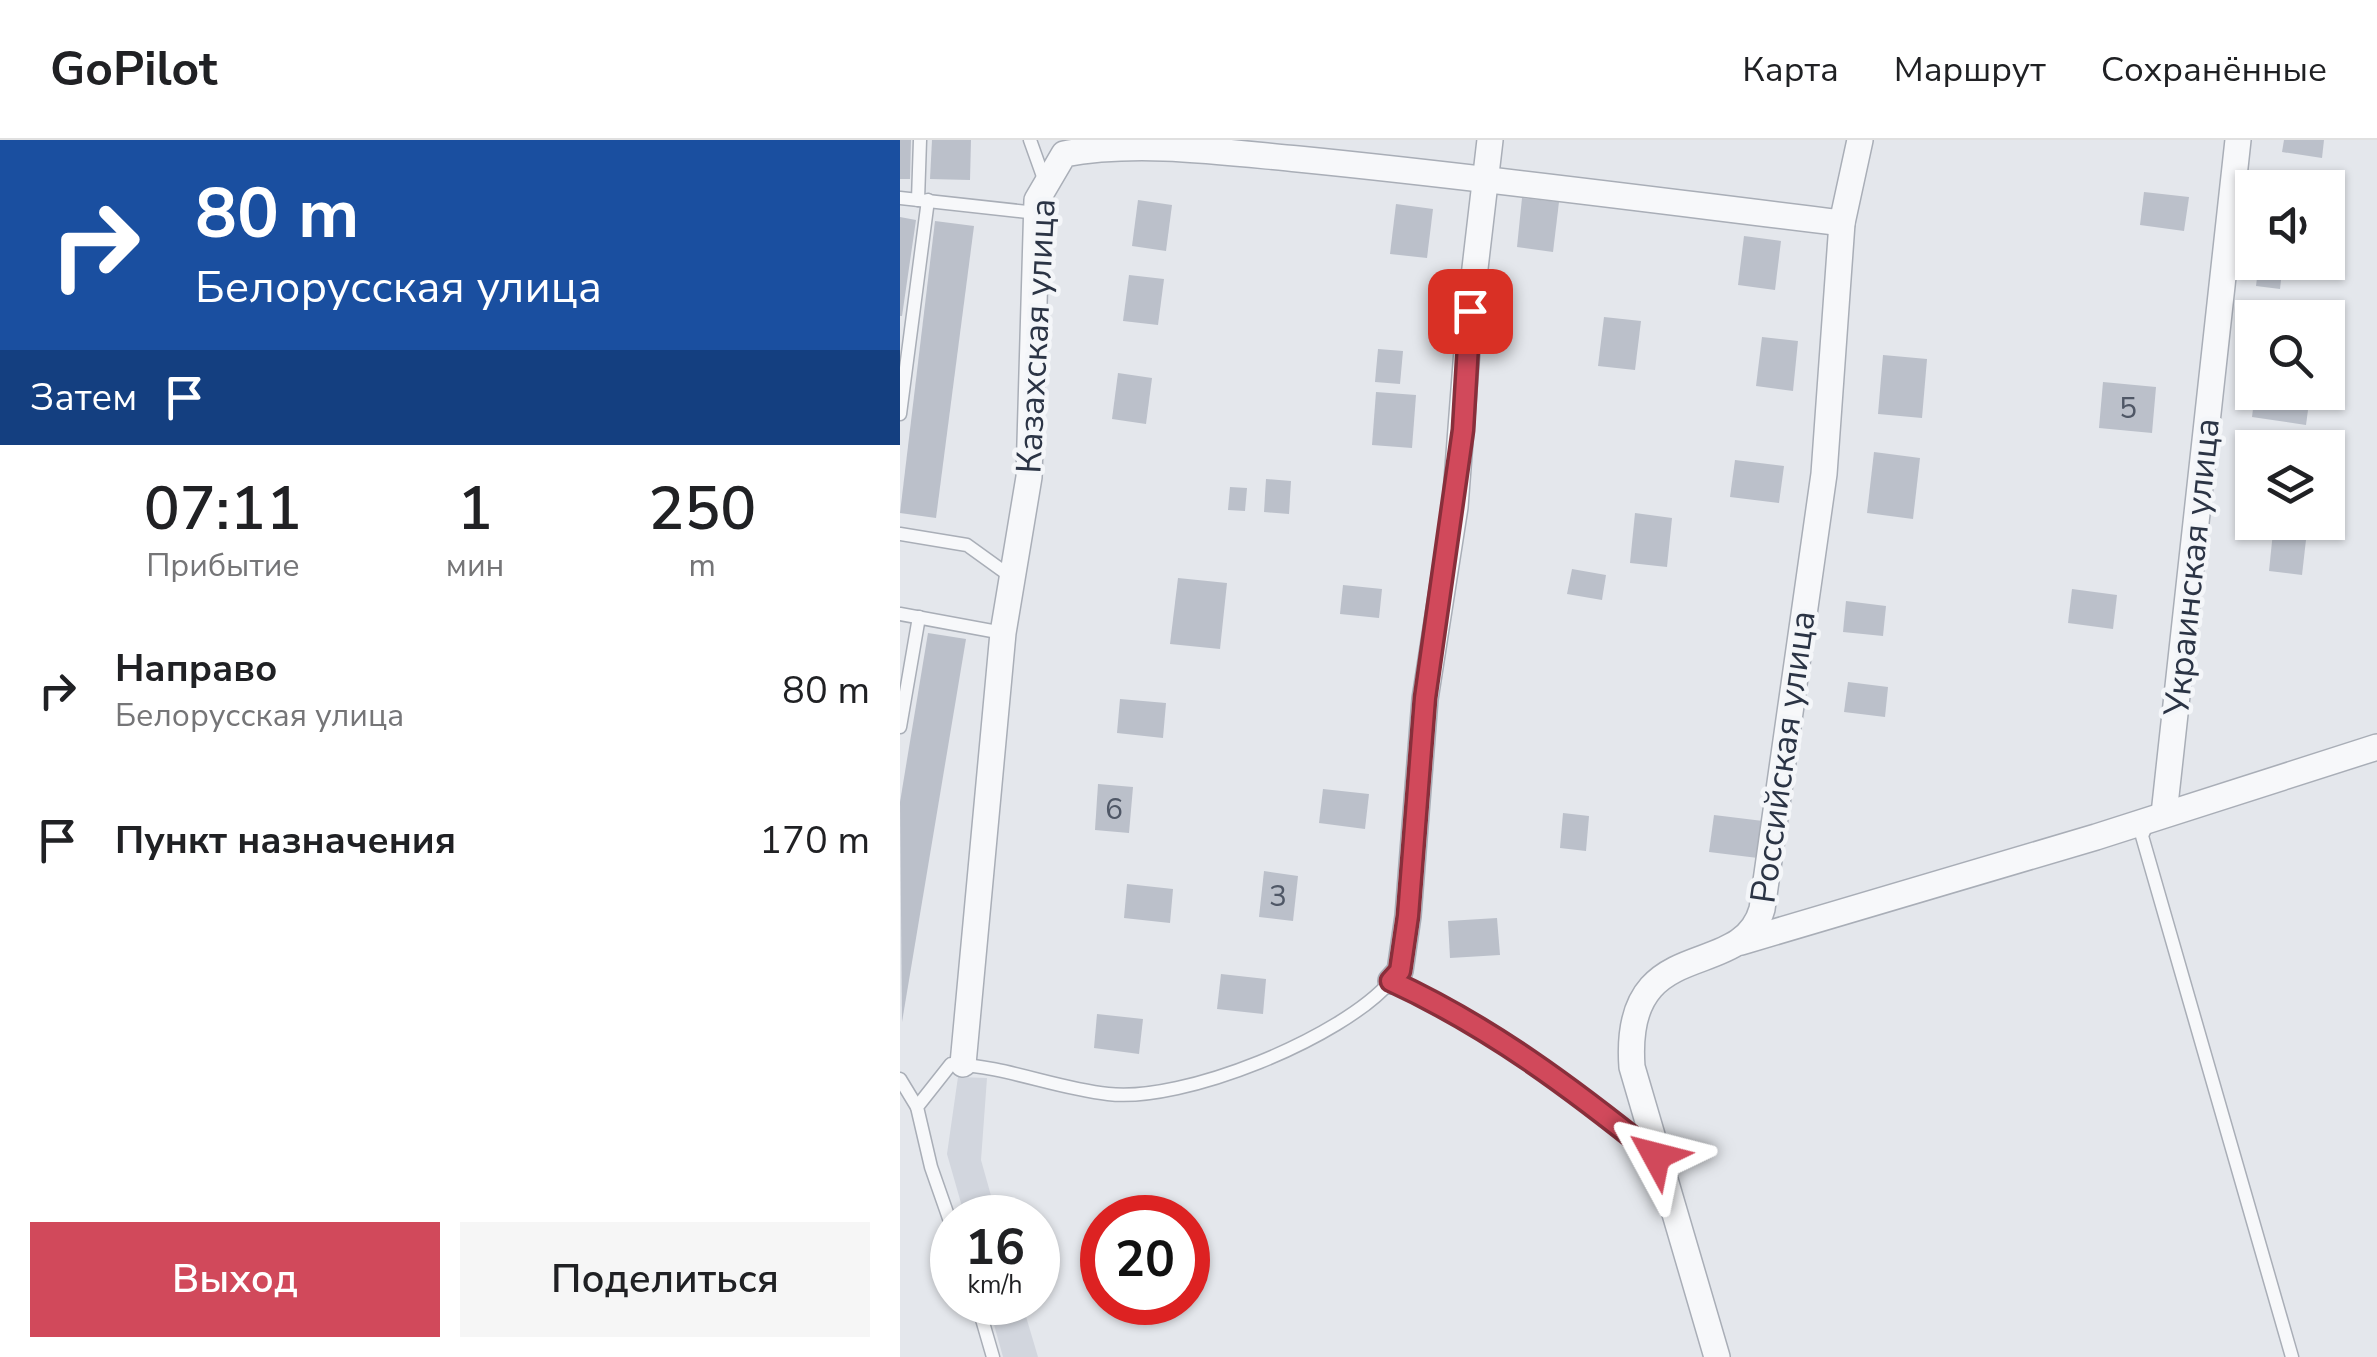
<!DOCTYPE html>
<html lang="ru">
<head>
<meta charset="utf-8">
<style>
	:root { --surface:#fff; --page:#f6f6f6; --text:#202124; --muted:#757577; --line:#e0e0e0; --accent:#d1495b }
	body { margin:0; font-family:"Nunito Sans",sans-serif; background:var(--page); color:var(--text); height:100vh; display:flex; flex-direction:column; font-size:38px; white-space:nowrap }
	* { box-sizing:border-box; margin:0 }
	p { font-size:32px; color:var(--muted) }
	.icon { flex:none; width:55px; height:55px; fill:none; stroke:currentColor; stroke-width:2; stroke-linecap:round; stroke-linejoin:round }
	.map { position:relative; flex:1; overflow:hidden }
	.side { display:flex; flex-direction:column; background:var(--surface); width:900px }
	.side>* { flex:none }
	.hud { background:#1a4fa0; color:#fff; overflow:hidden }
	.tools { position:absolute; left:1335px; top:30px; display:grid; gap:20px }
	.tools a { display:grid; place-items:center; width:110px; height:110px; border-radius:0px; background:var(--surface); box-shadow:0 2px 8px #0004; font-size:50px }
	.speed { position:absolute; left:30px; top:1055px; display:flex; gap:20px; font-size:50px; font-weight:700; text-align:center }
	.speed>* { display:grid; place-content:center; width:130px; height:130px; border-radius:50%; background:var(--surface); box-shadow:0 2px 8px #0004; line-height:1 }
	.speed small { font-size:25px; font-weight:400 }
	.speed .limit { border:15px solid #d22; background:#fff; color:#111 }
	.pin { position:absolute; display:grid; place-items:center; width:85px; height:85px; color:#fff; margin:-42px; border-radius:20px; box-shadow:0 5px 15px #0006 }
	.me { position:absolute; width:110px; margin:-55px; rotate:308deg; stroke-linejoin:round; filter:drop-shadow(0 0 8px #0008) }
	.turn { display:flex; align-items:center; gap:35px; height:210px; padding:0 30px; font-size:45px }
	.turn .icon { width:130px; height:130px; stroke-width:2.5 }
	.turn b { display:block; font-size:70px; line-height:85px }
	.then { display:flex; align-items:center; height:95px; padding:0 30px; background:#0003; gap:20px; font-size:38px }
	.eta { display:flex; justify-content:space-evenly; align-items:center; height:170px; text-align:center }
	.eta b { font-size:60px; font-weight:600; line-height:70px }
	.primary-button { display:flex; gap:20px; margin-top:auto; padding:20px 30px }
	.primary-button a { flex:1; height:115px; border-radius:0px; background:var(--accent); color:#fff; font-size:40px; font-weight:600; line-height:115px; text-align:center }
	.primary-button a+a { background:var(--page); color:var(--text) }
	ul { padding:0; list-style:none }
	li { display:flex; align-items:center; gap:30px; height:150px; padding:0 30px }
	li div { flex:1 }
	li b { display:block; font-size:38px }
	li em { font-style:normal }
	header { display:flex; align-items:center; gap:60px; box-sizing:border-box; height:140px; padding:0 50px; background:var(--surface); border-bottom:2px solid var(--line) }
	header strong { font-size:48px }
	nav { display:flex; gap:55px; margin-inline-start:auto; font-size:35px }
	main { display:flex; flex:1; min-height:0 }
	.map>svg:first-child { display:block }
	.built { fill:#d2d6de }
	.building { fill:#bbc0ca }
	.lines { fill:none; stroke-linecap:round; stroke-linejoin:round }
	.service-casing { stroke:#a9aeb7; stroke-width:15 }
	.minor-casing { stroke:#a9aeb7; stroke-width:28 }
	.service { stroke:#f7f8fa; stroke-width:12 }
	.minor { stroke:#f7f8fa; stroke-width:25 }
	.route-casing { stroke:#882f3b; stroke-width:25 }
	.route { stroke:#d1495b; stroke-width:18 }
	.labels { text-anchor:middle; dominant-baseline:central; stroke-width:9; stroke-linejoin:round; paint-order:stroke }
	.number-label { font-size:30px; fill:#4f5766 }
	.street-label { font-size:35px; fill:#2b3445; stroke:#f4f6f9 }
</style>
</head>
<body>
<header>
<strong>GoPilot</strong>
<nav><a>Карта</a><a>Маршрут</a><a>Сохранённые</a></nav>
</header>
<main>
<section class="side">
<div class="hud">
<div class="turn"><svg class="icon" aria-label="right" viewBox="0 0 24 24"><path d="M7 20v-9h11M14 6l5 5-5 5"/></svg><div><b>80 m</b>Белорусская улица</div></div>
<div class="then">Затем<svg class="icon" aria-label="arrive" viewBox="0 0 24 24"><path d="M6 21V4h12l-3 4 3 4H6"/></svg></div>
</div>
<div class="eta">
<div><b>07:11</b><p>Прибытие</p></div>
<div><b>1</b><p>мин</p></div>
<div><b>250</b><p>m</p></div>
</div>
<ul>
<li><svg class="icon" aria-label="right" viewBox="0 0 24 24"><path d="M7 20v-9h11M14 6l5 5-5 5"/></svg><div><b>Направо</b><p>Белорусская улица</p></div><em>80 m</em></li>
<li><svg class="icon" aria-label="arrive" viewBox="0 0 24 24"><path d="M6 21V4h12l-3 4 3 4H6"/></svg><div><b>Пункт назначения</b></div><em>170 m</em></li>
</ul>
<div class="primary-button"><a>Выход</a><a>Поделиться</a></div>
</section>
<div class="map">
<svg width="1477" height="1217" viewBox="0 0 1477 1217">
	<rect width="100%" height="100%" fill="#e4e7ec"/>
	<!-- built -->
	<g class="built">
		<polygon points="58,937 87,938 81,1020 97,1077 65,1077 47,1014"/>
		<polygon points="88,1163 122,1163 138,1217 103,1217"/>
	</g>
	<!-- building -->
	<g class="building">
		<polygon points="0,0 11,0 10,39 0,39"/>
		<polygon points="32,0 71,0 70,40 30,39"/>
		<polygon points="1384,0 1424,0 1422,18 1382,12"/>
		<polygon points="1244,52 1289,57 1284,91 1240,85"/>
		<polygon points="622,58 659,62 653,112 617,107"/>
		<polygon points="238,60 272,65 266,111 232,106"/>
		<polygon points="496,64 533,69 527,118 490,114"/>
		<polygon points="0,77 16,80 2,176 0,176"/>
		<polygon points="35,81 74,86 36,378 0,373"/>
		<polygon points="844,96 881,101 875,150 838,145"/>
		<polygon points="1359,122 1383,122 1380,149 1356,146"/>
		<polygon points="229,135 264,139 258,185 223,181"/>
		<polygon points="704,177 741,181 735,230 698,226"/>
		<polygon points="862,197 898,201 893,251 856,246"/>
		<polygon points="478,209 503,211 500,244 475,242"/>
		<polygon points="983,215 1027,219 1022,278 978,274"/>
		<polygon points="218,233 252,238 246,284 212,279"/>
		<polygon points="1203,242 1256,247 1252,293 1199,288"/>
		<polygon points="476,252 516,255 512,308 472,305"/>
		<polygon points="1355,252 1410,255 1406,285 1352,277"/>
		<polygon points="974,312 1020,318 1013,379 967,373"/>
		<polygon points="835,320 884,326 879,363 830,357"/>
		<polygon points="366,339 391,341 389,374 364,372"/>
		<polygon points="330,347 347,348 345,371 328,370"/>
		<polygon points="735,373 772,378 767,427 730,423"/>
		<polygon points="1374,382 1408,382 1402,435 1369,431"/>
		<polygon points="672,429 706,435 702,460 667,454"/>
		<polygon points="278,438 327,443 320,509 270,504"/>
		<polygon points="443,445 482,449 479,478 440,474"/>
		<polygon points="1172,449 1217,455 1213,489 1168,483"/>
		<polygon points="946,461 986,466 983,496 943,492"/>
		<polygon points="28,493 66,499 2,882 0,662"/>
		<polygon points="948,542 988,547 985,577 944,572"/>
		<polygon points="220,559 266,563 263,598 217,593"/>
		<polygon points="198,644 233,647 229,693 195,690"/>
		<polygon points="423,649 469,654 465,689 419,683"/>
		<polygon points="663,673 689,676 686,711 660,708"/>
		<polygon points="814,675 863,681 858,718 809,712"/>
		<polygon points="364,731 398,736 393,781 359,777"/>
		<polygon points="227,744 273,749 270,783 224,778"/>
		<polygon points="597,778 600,815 550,818 548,781"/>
		<polygon points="321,834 366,839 363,874 317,869"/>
		<polygon points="197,874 243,879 239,914 194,908"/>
	</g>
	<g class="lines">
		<!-- service casing -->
		<g class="service-casing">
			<g id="service">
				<polyline points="130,0 145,42"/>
				<polyline points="0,58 137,73"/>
				<polyline points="18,60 20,0"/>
				<polyline points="0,274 28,60"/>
				<polyline points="0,394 67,405 110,436"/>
				<polyline points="0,474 103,493"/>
				<polyline points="0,587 19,477"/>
				<polyline points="1248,682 1242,696 1392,1217"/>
				<polyline points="0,939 17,967"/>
				<path d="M52,1087L31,1027L17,967L51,924C105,926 154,948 208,954C283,963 442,898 491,841C587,886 670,947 752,1013"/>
				<polyline points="77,1162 93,1217"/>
			</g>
		</g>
		<!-- minor casing -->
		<g class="minor-casing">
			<g id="minor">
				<polyline points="1264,674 1338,0"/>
				<polyline points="841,802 1196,697 1477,607"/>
				<polyline points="491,841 500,831 508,776 525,559 555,367 570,171 590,0"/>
				<path d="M63,924L103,493L129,337L137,60L164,14C237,0 323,12 398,19C580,37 761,61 942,83"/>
				<path d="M817,1217L732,927C722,790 841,844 862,769L924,334L942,83L960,0"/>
			</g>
		</g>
		<!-- service -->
		<use href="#service" class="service"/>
		<!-- minor -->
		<use href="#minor" class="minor"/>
	</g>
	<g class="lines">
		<!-- route casing -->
		<g class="route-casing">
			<path id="route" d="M570,171L563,290L525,558L508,776L500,831L491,841C589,886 673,949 756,1016"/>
		</g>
		<!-- route -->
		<use href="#route" class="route"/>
	</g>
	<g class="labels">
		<!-- number labels -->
		<g class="number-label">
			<text x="1228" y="268">5</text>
			<text x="214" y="669">6</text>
			<text x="378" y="756">3</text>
		</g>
		<!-- street labels -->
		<g class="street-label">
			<text transform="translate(136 196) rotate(-87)">Казахская улица</text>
			<text transform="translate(1292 427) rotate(-84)">Украинская улица</text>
			<text transform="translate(883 617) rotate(-82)">Российская улица</text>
		</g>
	</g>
</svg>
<div class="tools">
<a><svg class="icon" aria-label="sound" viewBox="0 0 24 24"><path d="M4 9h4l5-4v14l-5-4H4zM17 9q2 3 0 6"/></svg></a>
<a><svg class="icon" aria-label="search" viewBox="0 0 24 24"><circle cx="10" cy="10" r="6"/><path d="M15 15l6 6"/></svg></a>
<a><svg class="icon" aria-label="layers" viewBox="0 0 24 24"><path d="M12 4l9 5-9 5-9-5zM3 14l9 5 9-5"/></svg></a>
</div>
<div class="speed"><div>16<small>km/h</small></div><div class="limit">20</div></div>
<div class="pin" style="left:570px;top:171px;background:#d93025"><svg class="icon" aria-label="arrive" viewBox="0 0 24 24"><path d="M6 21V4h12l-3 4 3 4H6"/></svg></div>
<svg class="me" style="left:756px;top:1016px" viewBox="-20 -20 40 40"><path d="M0-17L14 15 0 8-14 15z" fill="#d1495b" stroke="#fff" stroke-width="4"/></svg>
</div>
</main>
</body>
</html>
